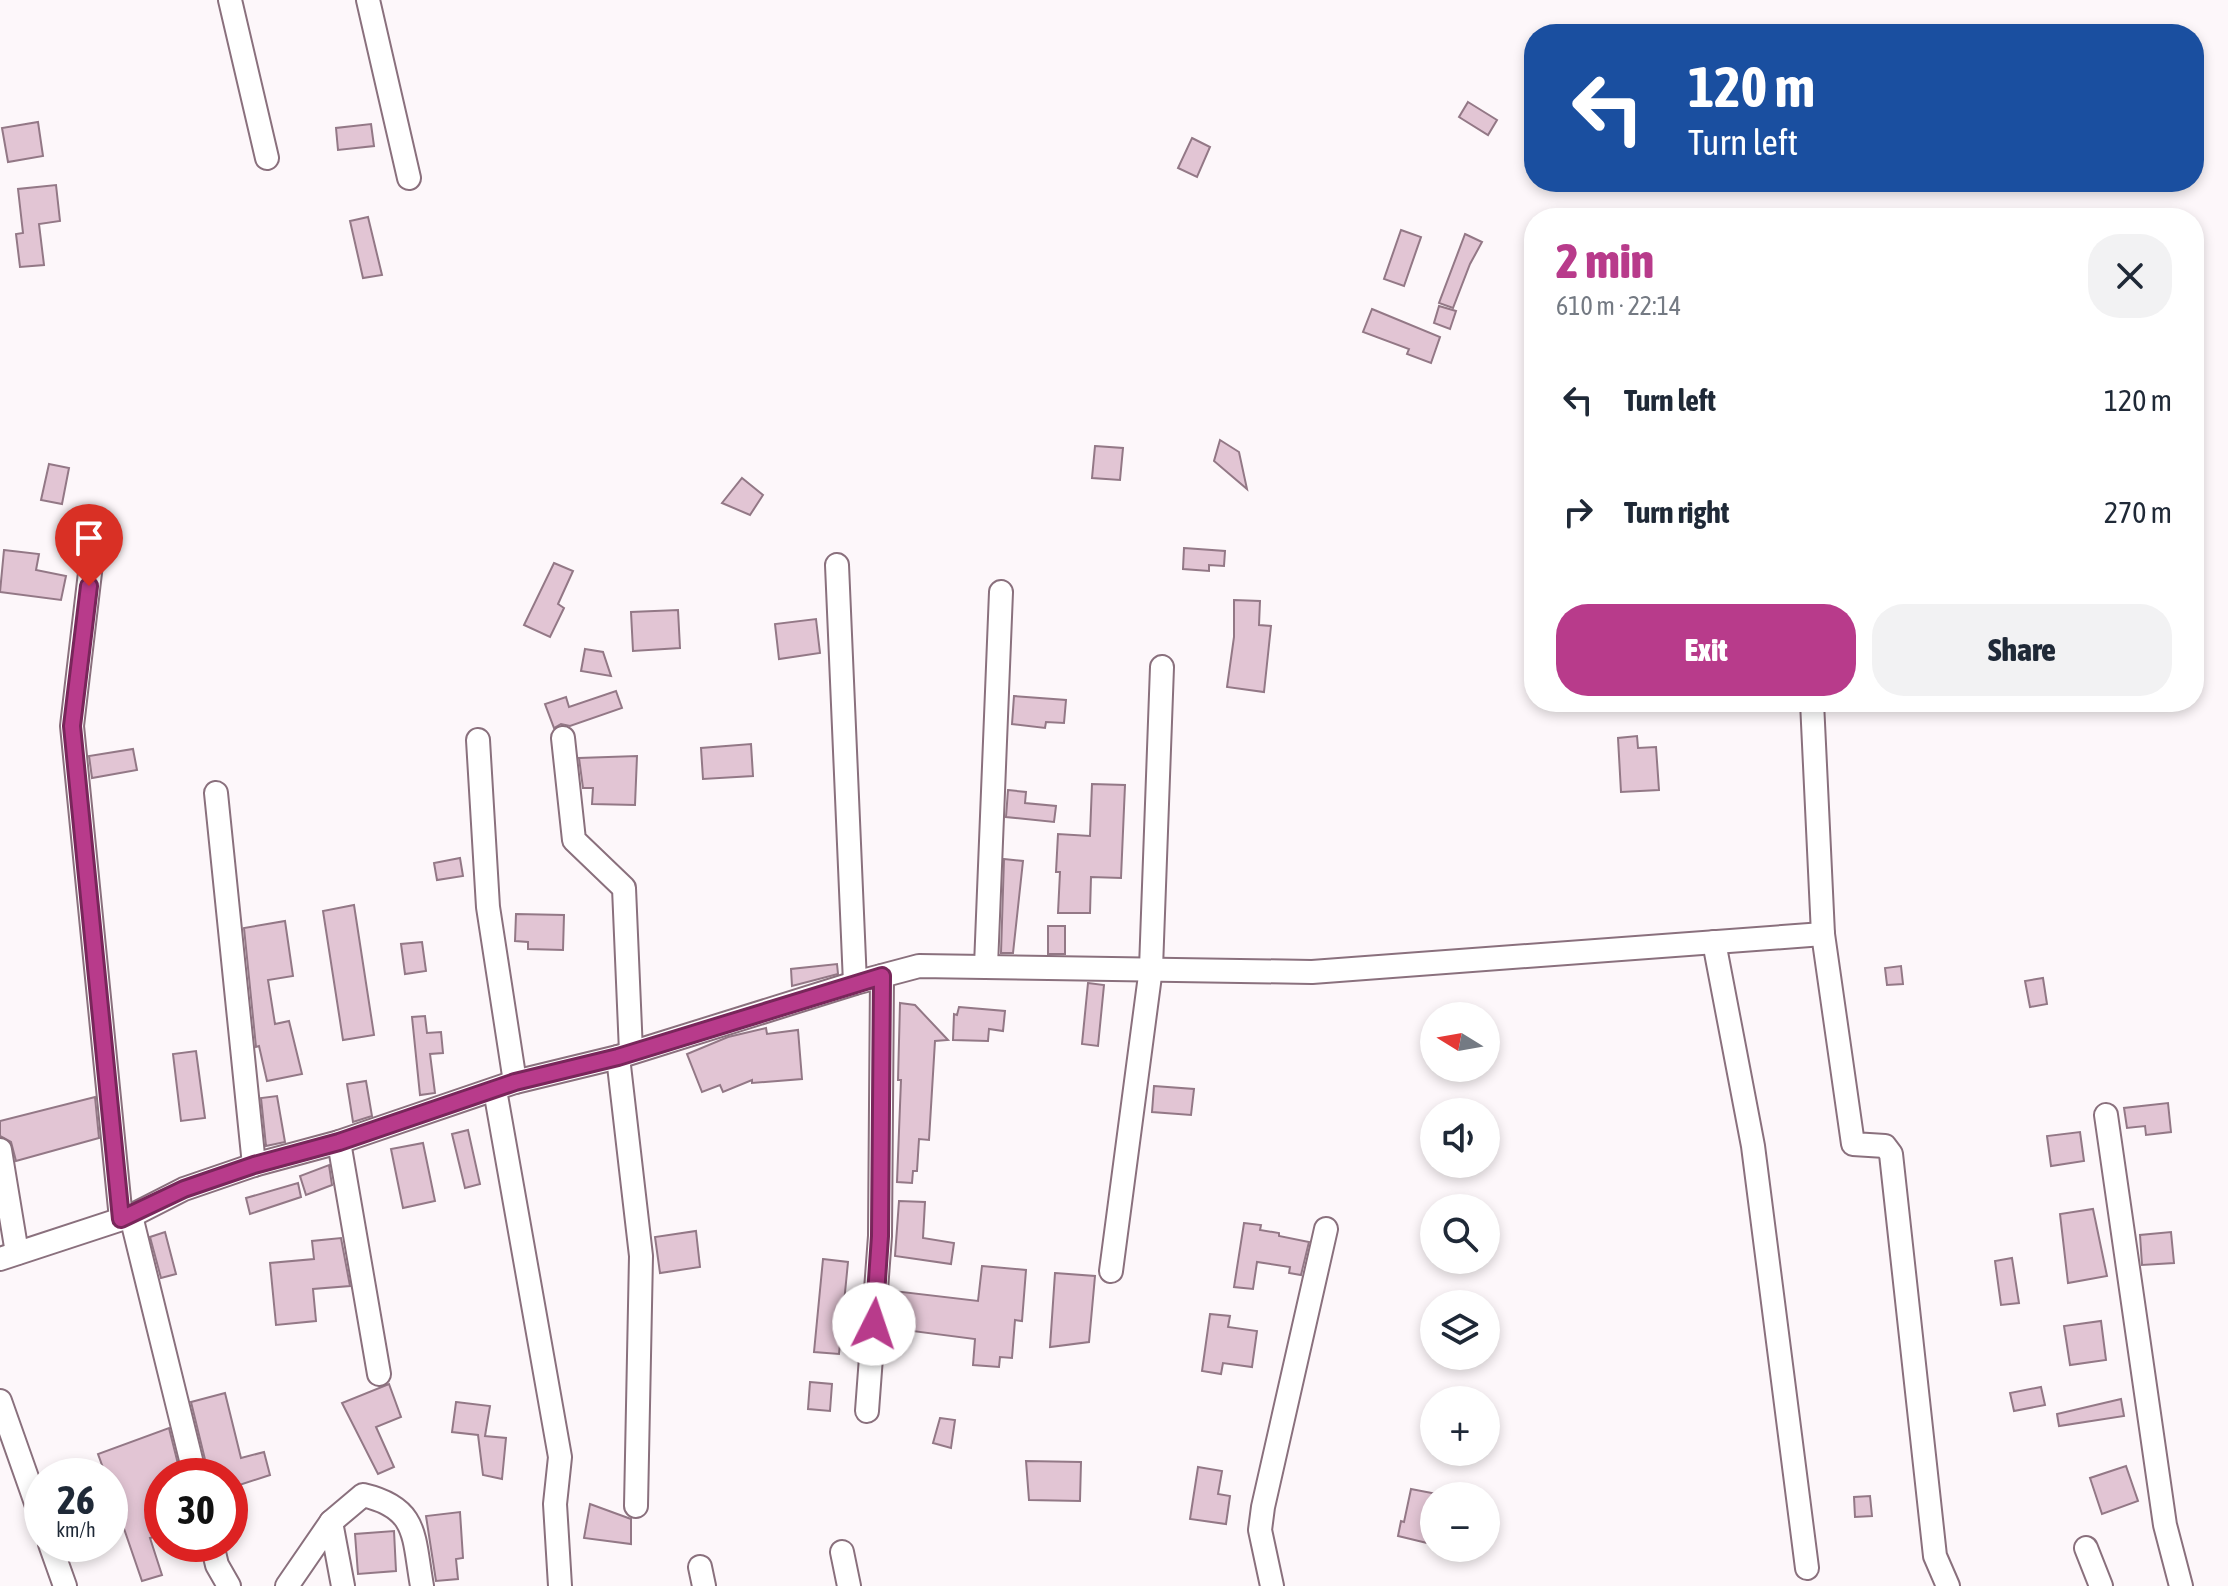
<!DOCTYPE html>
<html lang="en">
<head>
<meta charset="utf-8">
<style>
	:root { --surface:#fff; --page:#f2f2f3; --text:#1f2937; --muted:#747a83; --accent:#b83b8b }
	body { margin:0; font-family:"Asap Condensed",sans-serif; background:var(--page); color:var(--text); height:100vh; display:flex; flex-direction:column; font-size:30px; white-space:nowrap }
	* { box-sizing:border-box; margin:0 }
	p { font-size:26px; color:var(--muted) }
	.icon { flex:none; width:44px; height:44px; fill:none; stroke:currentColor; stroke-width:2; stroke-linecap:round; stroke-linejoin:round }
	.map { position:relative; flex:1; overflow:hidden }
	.sheet { position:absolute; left:1524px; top:208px; width:680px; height:504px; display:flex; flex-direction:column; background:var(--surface); border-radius:32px; box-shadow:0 4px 12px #0003 }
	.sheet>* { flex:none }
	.hud { position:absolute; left:1524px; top:24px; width:680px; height:168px; border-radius:32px; box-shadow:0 4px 12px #0003; background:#1a4fa0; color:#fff; overflow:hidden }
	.needle { width:52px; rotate:281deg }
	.buttons { position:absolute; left:1420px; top:1002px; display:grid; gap:16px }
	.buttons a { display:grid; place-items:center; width:80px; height:80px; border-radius:50%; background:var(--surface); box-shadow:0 4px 12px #0003; font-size:40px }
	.speed { position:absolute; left:24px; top:1458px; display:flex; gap:16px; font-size:40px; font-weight:700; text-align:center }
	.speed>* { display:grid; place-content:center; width:104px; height:104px; border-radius:50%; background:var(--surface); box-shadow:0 4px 12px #0003; line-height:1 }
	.speed small { font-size:20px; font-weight:400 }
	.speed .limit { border:12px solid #d22; background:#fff; color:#111 }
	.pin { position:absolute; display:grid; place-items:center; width:68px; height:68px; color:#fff; margin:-82px -34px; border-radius:50% 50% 50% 0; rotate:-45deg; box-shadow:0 0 8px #0007 }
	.pin .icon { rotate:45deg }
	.me { position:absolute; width:88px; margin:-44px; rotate:4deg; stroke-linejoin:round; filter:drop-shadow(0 0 6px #0008) }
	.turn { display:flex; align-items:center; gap:28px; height:168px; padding:0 32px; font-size:36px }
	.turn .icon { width:104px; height:104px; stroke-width:2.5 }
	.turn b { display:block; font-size:56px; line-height:68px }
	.round { display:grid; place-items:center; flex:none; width:84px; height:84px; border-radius:32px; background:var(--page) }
	.summary { display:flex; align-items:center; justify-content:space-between; height:136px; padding:0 32px }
	h1 { font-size:48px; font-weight:800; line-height:60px; color:var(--accent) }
	.primary-button { display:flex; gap:16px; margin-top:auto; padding:16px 32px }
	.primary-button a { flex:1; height:92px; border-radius:32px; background:var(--accent); color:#fff; font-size:32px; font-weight:800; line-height:92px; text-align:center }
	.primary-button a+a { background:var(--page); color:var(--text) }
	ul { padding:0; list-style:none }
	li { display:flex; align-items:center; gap:24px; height:112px; padding:0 32px }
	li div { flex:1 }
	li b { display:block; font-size:30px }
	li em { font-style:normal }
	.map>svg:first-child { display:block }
	.building { fill:#e2c5d4; stroke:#937886; stroke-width:2 }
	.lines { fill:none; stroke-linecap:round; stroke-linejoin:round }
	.minor-casing { stroke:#8a707d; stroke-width:26 }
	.minor { stroke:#fff; stroke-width:22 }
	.route-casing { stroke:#78265a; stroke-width:20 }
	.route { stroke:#b83b8b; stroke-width:14 }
</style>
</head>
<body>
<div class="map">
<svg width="2228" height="1586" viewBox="0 0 2228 1586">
	<rect width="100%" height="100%" fill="#fdf7fa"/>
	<!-- building -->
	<g class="building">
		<polygon points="1468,102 1497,120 1488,135 1459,117"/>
		<polygon points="38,122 43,156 8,162 2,128"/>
		<polygon points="371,124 374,146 338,150 336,128"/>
		<polygon points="1192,138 1210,147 1197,177 1178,168"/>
		<polygon points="56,185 60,221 39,224 44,265 20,267 16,234 23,233 18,189"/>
		<polygon points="368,217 382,275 363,278 350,221"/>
		<polygon points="1401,230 1421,237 1404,286 1384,279"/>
		<polygon points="1465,234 1482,242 1470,264 1453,308 1439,303"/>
		<polygon points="1439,306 1456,311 1450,329 1434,323"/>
		<polygon points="1372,309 1440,337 1431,363 1407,354 1409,349 1363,332"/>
		<polygon points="1220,440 1239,452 1247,489 1214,461"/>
		<polygon points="1095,446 1123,448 1120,480 1092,478"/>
		<polygon points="49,464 69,468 62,504 41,500"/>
		<polygon points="742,478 763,495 750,515 722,503"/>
		<polygon points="1184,548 1225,551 1224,566 1209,565 1209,571 1183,569"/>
		<polygon points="4,550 39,554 36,570 66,576 61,600 0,592"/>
		<polygon points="554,563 573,571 558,604 564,608 550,637 524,625"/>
		<polygon points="1234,600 1260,601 1259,625 1271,626 1264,692 1227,687 1234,637"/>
		<polygon points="678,610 680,648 633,651 631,612"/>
		<polygon points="816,619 820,653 779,659 775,624"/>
		<polygon points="585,649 603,652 611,676 581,671"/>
		<polygon points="616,691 622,708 570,726 561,724 554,728 545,704 566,697 569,707"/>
		<polygon points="1014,696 1066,700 1064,723 1046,722 1045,728 1012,724"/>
		<polygon points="1637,736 1638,748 1656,747 1659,790 1621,792 1618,738"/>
		<polygon points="751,744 753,776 703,779 701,748"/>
		<polygon points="133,749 137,770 92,778 89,756"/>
		<polygon points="637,756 635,805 592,804 593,788 583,788 579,758"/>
		<polygon points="1092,784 1125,785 1121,878 1091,877 1090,913 1058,913 1060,872 1056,872 1058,834 1090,836"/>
		<polygon points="1008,790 1026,792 1025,803 1056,806 1054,822 1006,817"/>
		<polygon points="460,858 463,876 437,880 434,863"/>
		<polygon points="1004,859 1023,861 1013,953 1001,953"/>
		<polygon points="354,905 374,1035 343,1040 323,911"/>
		<polygon points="516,914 564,915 563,950 528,949 528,942 515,941"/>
		<polygon points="285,921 293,976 268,980 275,1024 289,1021 302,1074 267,1081 259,1046 256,1047 244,928"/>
		<rect x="1048" y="926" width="17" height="28"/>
		<polygon points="422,942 426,971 405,974 401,944"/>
		<polygon points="837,964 838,974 792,986 791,969"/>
		<polygon points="1901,966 1903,984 1887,985 1885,968"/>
		<polygon points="2043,978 2047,1004 2030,1007 2025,981"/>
		<polygon points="1088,983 1104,985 1098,1046 1082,1044"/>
		<polygon points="900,1003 915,1005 948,1040 935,1041 929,1140 919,1139 917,1171 913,1171 912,1183 897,1182 901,1080 898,1080"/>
		<polygon points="959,1007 1005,1011 1003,1031 989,1029 988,1041 953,1040 954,1014 957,1015"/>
		<polygon points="425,1016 427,1033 441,1032 443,1053 430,1054 435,1093 420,1095 412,1017"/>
		<polygon points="766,1028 767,1034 798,1030 802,1079 752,1083 752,1080 723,1092 720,1085 702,1092 687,1054 728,1037"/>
		<polygon points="196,1051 205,1118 181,1121 173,1054"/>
		<polygon points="366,1081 372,1116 353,1122 347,1084"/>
		<polygon points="1154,1086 1194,1089 1191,1115 1152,1112"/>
		<polygon points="277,1096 285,1142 266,1146 261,1098"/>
		<polygon points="95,1097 99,1138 16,1161 11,1142 0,1136 0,1121"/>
		<polygon points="2168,1103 2171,1132 2146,1135 2145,1126 2127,1128 2124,1108"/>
		<polygon points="468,1130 480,1184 465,1188 452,1134"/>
		<polygon points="2080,1132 2084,1161 2051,1166 2047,1136"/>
		<polygon points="423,1143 435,1201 403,1208 391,1149"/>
		<polygon points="329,1165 332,1185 306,1195 300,1176"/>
		<polygon points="298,1183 301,1197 250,1214 246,1198"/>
		<polygon points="899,1201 925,1202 923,1238 954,1243 951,1264 895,1256"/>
		<polygon points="2093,1209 2107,1276 2068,1283 2060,1214"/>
		<polygon points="1244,1223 1261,1225 1260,1230 1279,1233 1279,1236 1309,1242 1301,1275 1289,1273 1290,1267 1257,1262 1253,1289 1234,1287"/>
		<polygon points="696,1231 700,1267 660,1273 655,1237"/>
		<polygon points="165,1232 176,1274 161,1278 150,1237"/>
		<polygon points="2171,1232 2174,1263 2142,1265 2140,1235"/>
		<polygon points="341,1238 350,1286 313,1289 316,1321 276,1325 270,1263 314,1259 312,1241"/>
		<polygon points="2012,1258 2019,1303 2001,1305 1995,1261"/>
		<polygon points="823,1259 848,1262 839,1354 814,1352"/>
		<polygon points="982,1266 1026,1270 1022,1321 1015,1320 1012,1358 1000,1357 999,1367 973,1365 975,1339 889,1328 894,1291 978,1301"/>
		<polygon points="1055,1273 1095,1276 1089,1342 1050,1347"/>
		<polygon points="1210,1314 1230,1316 1228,1327 1257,1331 1252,1367 1223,1363 1221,1374 1202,1371"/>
		<polygon points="2101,1321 2106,1360 2070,1365 2064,1326"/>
		<polygon points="810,1382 832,1384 830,1411 808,1409"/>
		<polygon points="389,1384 401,1417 376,1427 394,1467 378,1474 342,1403"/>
		<polygon points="2041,1387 2045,1405 2014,1411 2010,1393"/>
		<polygon points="225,1393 241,1458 264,1452 270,1475 230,1488 230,1476 209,1476 191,1402"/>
		<polygon points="2121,1399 2124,1416 2059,1426 2057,1414"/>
		<polygon points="456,1402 490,1406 485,1436 506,1438 502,1479 483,1475 478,1435 452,1432"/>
		<polygon points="940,1418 955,1420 951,1448 933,1443"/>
		<polygon points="169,1428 181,1476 162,1476 162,1509 153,1512 161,1535 150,1538 162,1575 142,1581 110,1488 110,1476 106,1476 98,1454"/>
		<polygon points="1026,1461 1081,1462 1080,1501 1029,1500"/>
		<polygon points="2126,1466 2138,1501 2102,1514 2090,1478"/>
		<polygon points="1198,1467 1222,1471 1218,1494 1230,1496 1226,1524 1190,1519"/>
		<polygon points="1411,1489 1437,1494 1434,1496 1427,1543 1398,1536 1401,1521 1404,1522"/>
		<polygon points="1870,1496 1872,1516 1855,1517 1854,1497"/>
		<polygon points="590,1504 631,1519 631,1544 584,1538"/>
		<polygon points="460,1512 463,1558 456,1559 458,1579 436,1581 426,1516"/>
		<polygon points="394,1531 396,1571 358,1574 355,1534"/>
	</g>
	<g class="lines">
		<!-- minor casing -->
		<g class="minor-casing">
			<g id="minor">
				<polyline points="230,0 267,158"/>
				<polyline points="368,0 409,178"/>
				<polyline points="95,530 72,726 121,1219"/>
				<polyline points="837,565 855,983"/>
				<polyline points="1812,702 1823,934 1853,1144 1885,1146 1891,1154 1935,1556 1948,1586"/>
				<polyline points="563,738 574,840 624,888 631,1052"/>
				<polyline points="478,740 488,907 515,1082"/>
				<polyline points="216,793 254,1165"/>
				<polyline points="1714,942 1753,1146 1807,1568"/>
				<polyline points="986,966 1001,592"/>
				<polyline points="618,1057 641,1256 636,1506"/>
				<polyline points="495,1090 560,1457 555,1504 560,1586"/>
				<polyline points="2106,1115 2165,1525 2181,1586"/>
				<polyline points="339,1142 379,1374"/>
				<polyline points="0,1150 17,1253"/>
				<polyline points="131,1216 195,1476"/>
				<polyline points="0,1259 131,1216 184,1189 254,1165 339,1142 515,1082 618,1057 855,983 919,966 1312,972 1823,934"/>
				<polyline points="1111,1271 1151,968 1162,667"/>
				<polyline points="0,1401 42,1520"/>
				<polyline points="867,1411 880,1236 882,976"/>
				<polyline points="331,1522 343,1586"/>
				<polyline points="50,1544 65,1586"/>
				<polyline points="212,1544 217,1565 229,1586"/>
				<polyline points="2086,1548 2101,1586"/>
				<polyline points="842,1552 849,1586"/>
				<polyline points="700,1567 704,1586"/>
				<path d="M287,1586L331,1522L363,1495C419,1508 413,1537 422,1586"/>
				<polyline points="1272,1586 1260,1530 1263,1507 1326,1229"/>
			</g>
		</g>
		<!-- minor -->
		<use href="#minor" class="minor"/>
	</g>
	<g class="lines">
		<!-- route casing -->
		<g class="route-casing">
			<polyline id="route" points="89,586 72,726 121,1219 184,1189 254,1165 339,1142 515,1082 618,1057 882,976 880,1236 874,1324"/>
		</g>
		<!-- route -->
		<use href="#route" class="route"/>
	</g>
</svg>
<div class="buttons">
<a><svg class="needle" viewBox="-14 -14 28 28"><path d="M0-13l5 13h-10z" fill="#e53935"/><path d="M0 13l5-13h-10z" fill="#747a83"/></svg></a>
<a><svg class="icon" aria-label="sound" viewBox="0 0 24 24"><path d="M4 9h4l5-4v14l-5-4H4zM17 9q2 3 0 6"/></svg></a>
<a><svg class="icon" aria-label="search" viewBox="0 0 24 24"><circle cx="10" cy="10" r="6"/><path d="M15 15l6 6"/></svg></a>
<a><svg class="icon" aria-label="layers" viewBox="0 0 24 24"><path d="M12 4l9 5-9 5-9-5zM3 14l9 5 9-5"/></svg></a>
<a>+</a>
<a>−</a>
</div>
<div class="speed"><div>26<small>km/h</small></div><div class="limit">30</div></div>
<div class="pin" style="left:89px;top:586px;background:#d93025"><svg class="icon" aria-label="arrive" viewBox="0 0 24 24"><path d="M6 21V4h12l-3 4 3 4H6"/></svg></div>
<svg class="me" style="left:874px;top:1324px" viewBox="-20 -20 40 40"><circle r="19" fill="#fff"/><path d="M0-13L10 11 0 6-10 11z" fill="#b83b8b"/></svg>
<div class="hud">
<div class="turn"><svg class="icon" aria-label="left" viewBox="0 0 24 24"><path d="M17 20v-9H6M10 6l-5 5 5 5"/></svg><div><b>120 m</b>Turn left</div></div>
</div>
<section class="sheet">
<div class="summary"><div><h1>2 min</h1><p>610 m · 22:14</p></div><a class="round"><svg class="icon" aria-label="close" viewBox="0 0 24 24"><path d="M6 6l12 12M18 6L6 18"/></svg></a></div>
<ul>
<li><svg class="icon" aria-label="left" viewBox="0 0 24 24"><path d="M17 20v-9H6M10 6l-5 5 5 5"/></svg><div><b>Turn left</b></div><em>120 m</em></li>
<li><svg class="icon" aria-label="right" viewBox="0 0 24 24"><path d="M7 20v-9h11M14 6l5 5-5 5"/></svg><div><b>Turn right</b></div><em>270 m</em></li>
</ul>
<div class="primary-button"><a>Exit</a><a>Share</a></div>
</section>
</div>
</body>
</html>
